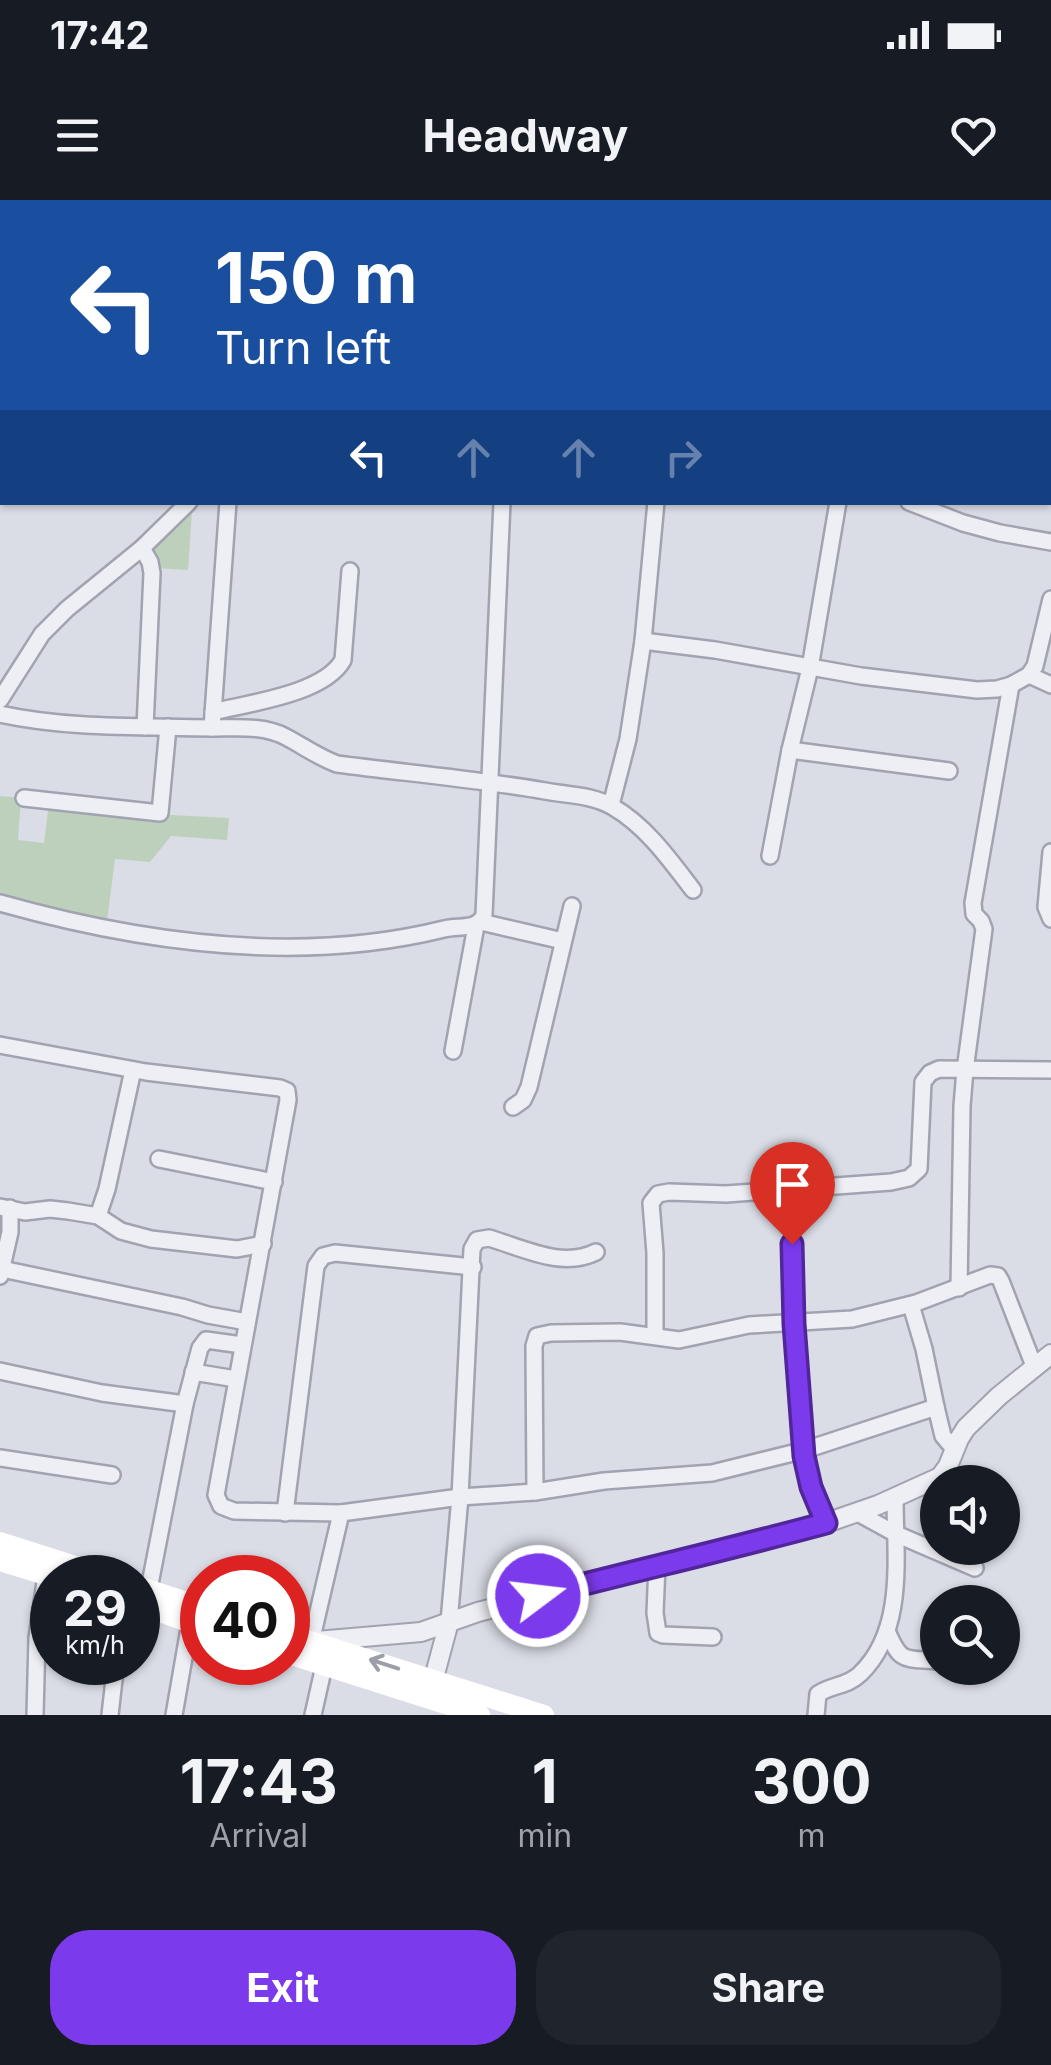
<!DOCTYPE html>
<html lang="en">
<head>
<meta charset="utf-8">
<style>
	:root { --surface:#171b24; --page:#20242c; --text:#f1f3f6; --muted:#9ea1a6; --accent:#7c3aed }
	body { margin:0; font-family:Inter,sans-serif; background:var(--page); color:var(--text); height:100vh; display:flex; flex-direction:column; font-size:38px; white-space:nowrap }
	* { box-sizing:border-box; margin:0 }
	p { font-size:32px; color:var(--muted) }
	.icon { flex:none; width:55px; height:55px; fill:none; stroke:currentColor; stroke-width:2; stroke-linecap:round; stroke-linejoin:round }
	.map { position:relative; height:1515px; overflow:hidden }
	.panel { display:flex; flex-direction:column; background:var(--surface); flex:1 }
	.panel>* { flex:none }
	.hud { position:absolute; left:0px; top:0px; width:1052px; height:305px; box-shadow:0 2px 8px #0004; background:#1a4fa0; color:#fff; overflow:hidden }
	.controls { position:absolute; left:920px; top:1265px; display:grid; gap:20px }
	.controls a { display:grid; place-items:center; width:100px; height:100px; border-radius:50%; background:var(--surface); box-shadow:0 2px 8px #0004; font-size:50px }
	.speed { position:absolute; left:30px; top:1355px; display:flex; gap:20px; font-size:50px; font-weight:700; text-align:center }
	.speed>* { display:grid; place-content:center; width:130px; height:130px; border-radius:50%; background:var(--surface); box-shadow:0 2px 8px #0004; line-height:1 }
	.speed small { font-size:25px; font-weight:400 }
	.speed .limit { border:15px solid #d22; background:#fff; color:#111 }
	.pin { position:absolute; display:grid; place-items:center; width:85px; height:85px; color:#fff; margin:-102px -42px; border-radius:50% 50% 50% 0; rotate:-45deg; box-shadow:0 0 10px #0007 }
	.pin .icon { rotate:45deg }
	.me { position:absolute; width:110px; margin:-55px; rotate:75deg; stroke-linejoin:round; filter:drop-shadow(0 0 8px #0008) }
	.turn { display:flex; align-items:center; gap:35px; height:210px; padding:0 50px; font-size:45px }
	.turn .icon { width:130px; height:130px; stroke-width:2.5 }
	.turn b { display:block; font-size:70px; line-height:85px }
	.lanes { display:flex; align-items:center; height:95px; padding:0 50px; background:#0003; justify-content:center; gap:50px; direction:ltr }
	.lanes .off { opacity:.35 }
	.eta { display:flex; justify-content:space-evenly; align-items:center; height:170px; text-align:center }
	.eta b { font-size:60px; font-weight:700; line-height:70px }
	.primary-button { display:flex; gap:20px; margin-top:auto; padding:20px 50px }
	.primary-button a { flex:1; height:115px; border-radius:40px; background:var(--accent); color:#fff; font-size:40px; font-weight:700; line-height:115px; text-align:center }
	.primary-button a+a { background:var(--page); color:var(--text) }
	.status { display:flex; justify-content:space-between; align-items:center; height:70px; padding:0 50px; background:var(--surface); direction:ltr }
	.status svg { height:28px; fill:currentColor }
	header { display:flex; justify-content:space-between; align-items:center; height:130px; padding:0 50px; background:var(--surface); font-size:45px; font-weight:700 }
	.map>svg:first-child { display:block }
	.green { fill:#bdd0bc }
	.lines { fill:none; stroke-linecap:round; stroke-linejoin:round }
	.minor-casing { stroke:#a1a3b0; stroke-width:20 }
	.tertiary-casing { stroke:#a1a3b0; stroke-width:22 }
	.minor { stroke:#eeeff4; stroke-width:15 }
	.tertiary { stroke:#eeeff4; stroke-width:18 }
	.secondary { stroke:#fff; stroke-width:20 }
	.oneway { stroke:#9d9fa7 }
	.route-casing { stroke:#51269a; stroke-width:25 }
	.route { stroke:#7c3aed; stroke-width:18 }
</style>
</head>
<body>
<div class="status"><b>17:42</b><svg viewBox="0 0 49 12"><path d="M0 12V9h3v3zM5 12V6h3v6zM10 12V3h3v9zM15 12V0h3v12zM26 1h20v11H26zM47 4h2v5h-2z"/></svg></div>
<header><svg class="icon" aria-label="menu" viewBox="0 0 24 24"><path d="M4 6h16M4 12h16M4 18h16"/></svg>Headway<svg class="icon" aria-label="heart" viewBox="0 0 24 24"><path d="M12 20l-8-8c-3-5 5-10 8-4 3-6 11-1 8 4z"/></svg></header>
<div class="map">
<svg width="1051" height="1515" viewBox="0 0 1051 1515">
	<rect width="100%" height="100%" fill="#dbdde6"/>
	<!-- green -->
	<g class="green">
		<polygon points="192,311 188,370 157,368 150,349"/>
		<polygon points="0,596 21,598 18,640 44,643 49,603 114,612 229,618 227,640 171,636 150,662 115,659 107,721 67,714 0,696"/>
	</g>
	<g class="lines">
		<!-- minor casing -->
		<g class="minor-casing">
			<g id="minor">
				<polyline points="439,0 440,2"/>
				<polyline points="496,0 496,2"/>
				<polyline points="566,0 567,2"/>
				<polyline points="642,0 642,2"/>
				<polyline points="731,0 731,2"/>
				<polyline points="1032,0 1033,2"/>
				<polyline points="19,2 19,0"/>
				<polyline points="85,2 85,0"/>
				<polyline points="172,2 172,0"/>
				<polyline points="222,2 222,0"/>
				<polyline points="1050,11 1051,11"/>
				<polyline points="1050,97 1051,97"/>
				<polyline points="0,118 2,119"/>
				<polyline points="1050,131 1051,130"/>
				<polyline points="1050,173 1051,183"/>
				<polyline points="0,267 2,267"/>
				<polyline points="909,302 963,323 1000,333 1051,342"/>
				<polyline points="142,348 150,362 152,373 145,527"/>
				<polyline points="643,441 715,450 861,476 977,490 997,489 1011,485 1029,475 1035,466 1051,399"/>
				<polyline points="1029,475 1051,485"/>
				<polyline points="0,500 42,434 67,409 142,348 189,302"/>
				<path d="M213,512C249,503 324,494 343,460L350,371"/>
				<path d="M0,514C69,529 142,526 212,528L228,302"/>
				<path d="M212,528C236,528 264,525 286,537C303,546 318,557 337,564C406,573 476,579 545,591C566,595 594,595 613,607C646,626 670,660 693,690"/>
				<polyline points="790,550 949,571"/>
				<polyline points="24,598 160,613 168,527"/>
				<polyline points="611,605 628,539 643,441 656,302"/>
				<polyline points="1051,652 1046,707 1051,719"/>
				<polyline points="770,656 790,550 810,468 838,302"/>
				<path d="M0,703C142,743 299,765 444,729C459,725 477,731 484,715L502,302"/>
				<polyline points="481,722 563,741"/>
				<path d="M0,845L146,872L280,888L287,891L288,900C265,1032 239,1163 216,1295L221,1306L234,1311L341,1313"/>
				<polyline points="453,851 476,726"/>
				<polyline points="513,907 523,900 529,887 572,706"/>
				<polyline points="159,959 274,982"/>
				<polyline points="0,1007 25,1012 50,1009 68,1011 98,1016 121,1031 151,1039 237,1049 263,1044"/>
				<polyline points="98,1016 107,989 133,870"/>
				<polyline points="791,1044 794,1124 804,1231 804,1256 811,1287 826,1323"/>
				<polyline points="2,1069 182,1107 208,1115 247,1122"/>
				<polyline points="0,1076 10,1032 10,1008"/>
				<polyline points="959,1088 962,906 965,870 984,729 981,721 974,714 973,703 1011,485"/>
				<polyline points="911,1105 924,1149 936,1207"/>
				<polyline points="655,1135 655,1053 651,1003 658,994 669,992 726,994 891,982 909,978 919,969 923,882 930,873 939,869 1051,870"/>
				<polyline points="0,1171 102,1193 185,1204"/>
				<polyline points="193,1172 236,1179"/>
				<polyline points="0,1258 112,1275"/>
				<polyline points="535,1292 534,1146 537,1136 551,1133 620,1132 679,1140 749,1125 852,1119 916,1103 990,1075 998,1076 1001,1081 1034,1166"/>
				<polyline points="856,1312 896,1334 975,1368"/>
				<polyline points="285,1313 316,1066 323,1056 335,1053 473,1067"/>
				<polyline points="657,1365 655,1413 658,1433 663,1435 713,1437"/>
				<polyline points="149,1389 185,1204 200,1148 206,1140 242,1145"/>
				<path d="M449,1422L460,1297L472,1049L477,1040L489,1038C523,1048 562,1069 596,1052"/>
				<path d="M887,1431C901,1464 904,1458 938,1461"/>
				<polyline points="311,1442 341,1313 460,1297 535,1292 604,1281 712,1273 805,1250 936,1207 943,1236 954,1249"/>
				<polyline points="35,1515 37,1438 46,1375"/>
				<polyline points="110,1515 116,1462"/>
				<polyline points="174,1515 190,1423"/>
				<polyline points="313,1515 324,1466"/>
				<path d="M816,1515L818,1494C831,1485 848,1486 860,1474C906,1430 895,1356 895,1298"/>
			</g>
		</g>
		<!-- tertiary casing -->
		<g class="tertiary-casing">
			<g id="tertiary">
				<polyline points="317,1441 421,1432 478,1412 657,1365 718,1352 826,1323 878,1305 940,1277 948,1266 959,1239 966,1228 999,1196 1051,1154"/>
				<polyline points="431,1489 449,1422"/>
			</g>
		</g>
		<!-- minor -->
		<use href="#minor" class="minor"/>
		<!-- tertiary -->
		<use href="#tertiary" class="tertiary"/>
		<!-- secondary -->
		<g class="secondary">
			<polyline points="0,1342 113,1378"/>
			<polyline points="0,1361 55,1378"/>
			<polyline points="138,1386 202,1407"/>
			<polyline points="138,1404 202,1427"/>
			<polyline points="288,1434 544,1515"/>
			<polyline points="288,1454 480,1515"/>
		</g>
	</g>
	<!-- one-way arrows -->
	<defs><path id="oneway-shaft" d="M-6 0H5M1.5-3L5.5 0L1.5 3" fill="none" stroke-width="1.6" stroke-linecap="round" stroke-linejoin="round" transform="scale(2.5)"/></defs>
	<use class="oneway" href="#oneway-shaft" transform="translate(384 1464) rotate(-162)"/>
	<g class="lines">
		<!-- route casing -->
		<g class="route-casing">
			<path id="route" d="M538,1396C634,1371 730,1349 826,1323L811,1287L804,1256L794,1124L792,1044"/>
		</g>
		<!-- route -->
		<use href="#route" class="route"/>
	</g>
</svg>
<div class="controls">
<a><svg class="icon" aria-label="sound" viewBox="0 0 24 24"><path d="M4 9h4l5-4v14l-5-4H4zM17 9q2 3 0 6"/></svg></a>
<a><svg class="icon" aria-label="search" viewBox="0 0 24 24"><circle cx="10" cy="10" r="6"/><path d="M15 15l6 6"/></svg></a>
</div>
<div class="speed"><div>29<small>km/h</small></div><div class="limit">40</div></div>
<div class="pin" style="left:792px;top:1044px;background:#d93025"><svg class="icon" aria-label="arrive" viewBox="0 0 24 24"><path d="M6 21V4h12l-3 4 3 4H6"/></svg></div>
<svg class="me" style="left:538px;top:1396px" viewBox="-20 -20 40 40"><circle r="17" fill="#7c3aed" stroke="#fff" stroke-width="3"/><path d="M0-11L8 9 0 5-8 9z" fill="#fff"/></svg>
<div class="hud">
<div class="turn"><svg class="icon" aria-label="left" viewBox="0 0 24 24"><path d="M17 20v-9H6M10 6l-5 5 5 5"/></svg><div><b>150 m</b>Turn left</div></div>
<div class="lanes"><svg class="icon" aria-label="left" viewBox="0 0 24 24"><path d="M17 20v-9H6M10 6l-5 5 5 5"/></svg><svg class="icon off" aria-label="ahead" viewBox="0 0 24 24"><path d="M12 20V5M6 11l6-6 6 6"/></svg><svg class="icon off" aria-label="ahead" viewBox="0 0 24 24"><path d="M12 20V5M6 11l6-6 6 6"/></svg><svg class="icon off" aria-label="right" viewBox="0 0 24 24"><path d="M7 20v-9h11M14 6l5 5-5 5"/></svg></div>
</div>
</div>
<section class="panel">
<div class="eta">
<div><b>17:43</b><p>Arrival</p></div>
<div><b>1</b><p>min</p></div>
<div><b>300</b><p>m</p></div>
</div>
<div class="primary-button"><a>Exit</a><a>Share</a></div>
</section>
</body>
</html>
